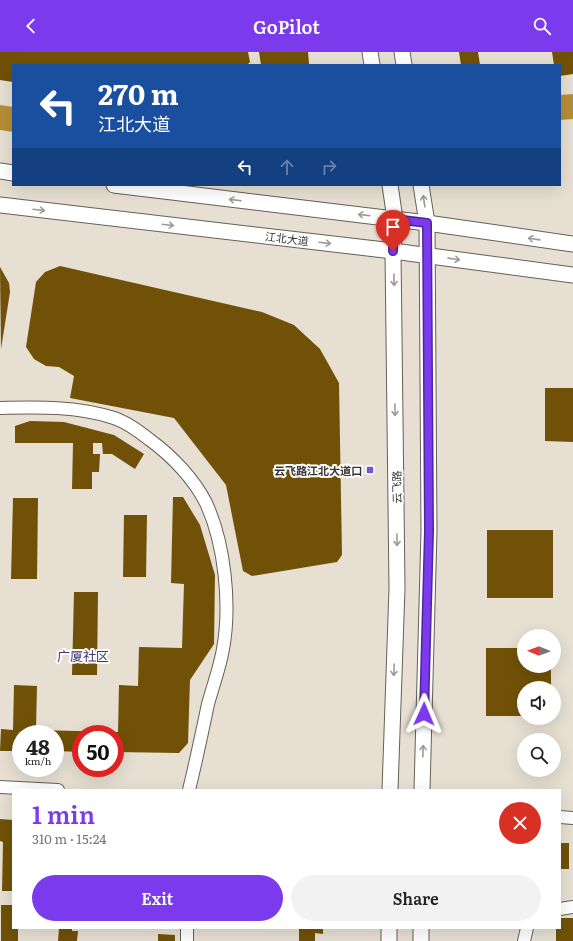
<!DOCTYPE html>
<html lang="en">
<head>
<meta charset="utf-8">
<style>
	:root { --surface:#fff; --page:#f2f2f2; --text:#222; --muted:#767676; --accent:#7c3aed }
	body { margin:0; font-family:Literata,"Noto Sans SC",serif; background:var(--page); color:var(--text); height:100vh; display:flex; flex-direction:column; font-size:15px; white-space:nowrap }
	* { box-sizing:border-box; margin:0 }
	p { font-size:13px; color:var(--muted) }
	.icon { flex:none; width:22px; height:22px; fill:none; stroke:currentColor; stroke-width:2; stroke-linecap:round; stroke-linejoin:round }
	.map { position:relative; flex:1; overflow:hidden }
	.panel { position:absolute; left:12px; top:737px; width:549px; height:140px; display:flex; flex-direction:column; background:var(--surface); border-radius:0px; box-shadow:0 4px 16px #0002 }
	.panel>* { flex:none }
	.hud { position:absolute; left:12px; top:12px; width:549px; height:122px; border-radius:0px; box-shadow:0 4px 16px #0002; background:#1a4fa0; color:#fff; overflow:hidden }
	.needle { width:26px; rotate:271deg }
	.tools { position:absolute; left:517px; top:577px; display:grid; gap:8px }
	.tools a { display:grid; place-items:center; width:44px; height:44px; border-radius:50%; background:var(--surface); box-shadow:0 4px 16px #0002; font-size:20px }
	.speed { position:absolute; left:12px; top:673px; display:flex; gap:8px; font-size:20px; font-weight:700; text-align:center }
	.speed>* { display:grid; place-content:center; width:52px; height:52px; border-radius:50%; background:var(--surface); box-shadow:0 4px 16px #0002; line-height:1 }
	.speed small { font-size:10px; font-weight:400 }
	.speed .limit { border:6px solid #d22; background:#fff; color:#111 }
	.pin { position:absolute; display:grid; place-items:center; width:34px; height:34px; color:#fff; margin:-41px -17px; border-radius:50% 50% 50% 0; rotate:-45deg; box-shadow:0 0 4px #0007 }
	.pin .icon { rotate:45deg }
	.me { position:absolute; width:44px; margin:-22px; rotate:1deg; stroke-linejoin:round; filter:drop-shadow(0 0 3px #0008) }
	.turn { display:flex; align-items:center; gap:14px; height:84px; padding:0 20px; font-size:18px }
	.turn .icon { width:52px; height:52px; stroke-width:2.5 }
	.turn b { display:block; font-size:28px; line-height:34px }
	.lanes { display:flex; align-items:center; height:38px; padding:0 20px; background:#0003; justify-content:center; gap:20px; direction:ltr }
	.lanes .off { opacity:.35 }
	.round { display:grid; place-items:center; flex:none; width:42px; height:42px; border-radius:21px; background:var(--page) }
	.head { display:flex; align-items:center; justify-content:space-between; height:68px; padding:0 20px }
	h1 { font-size:24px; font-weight:600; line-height:30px; color:var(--accent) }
	.button { display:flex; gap:8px; margin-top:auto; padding:8px 20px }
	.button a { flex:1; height:46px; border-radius:24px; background:var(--accent); color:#fff; font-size:16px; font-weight:600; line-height:46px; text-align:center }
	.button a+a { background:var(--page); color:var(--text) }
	header { display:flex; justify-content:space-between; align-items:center; height:52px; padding:0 20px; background:var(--accent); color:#fff; font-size:18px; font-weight:600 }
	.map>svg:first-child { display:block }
	.water { fill:#b78d37 }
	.building { fill:#705107 }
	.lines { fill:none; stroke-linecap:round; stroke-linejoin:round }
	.minor-casing { stroke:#666056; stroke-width:14 }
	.major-casing { stroke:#666056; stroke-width:17 }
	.minor { stroke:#fff; stroke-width:12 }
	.major { stroke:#fff; stroke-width:15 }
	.oneway { stroke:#9c9b98 }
	.route-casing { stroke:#51269a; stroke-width:10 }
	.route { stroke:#7c3aed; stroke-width:7 }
	.poi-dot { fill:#7655cf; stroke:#fff; stroke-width:1.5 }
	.labels { text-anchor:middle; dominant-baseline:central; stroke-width:4; stroke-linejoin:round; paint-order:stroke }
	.street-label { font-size:11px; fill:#3a3732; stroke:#fff }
	.poi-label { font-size:11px; font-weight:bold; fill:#3a3732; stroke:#fff; text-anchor:end }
	.quarter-label { font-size:13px; fill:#40326d; stroke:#fff }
</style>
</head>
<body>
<header><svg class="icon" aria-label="back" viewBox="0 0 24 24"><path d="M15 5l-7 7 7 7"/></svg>GoPilot<svg class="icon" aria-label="search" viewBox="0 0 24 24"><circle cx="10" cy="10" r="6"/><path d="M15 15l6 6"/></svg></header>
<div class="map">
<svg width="573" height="889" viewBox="0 0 573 889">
	<rect width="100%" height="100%" fill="#e6dfd2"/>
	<!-- water -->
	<g class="water">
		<polygon points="573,42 573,67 560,68 560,43"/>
		<polygon points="0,53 13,55 13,80 0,78"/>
	</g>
	<!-- building -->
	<g class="building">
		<polygon points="0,0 248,0 250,10 247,13 13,13 13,30 0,28"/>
		<polygon points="259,0 308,0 309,12 261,13"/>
		<polygon points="459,0 478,0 480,13 461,13"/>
		<polygon points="552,0 573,0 573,22 560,24 560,13 554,13"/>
		<polygon points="60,214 262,260 294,273 320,297 339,331 342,503 337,510 252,524 243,519 226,433 174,366 70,346 74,324 59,315 46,314 34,307 26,295 36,230 45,220"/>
		<polygon points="0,215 9,231 10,240 1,297"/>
		<polygon points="545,336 573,336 573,390 545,389"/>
		<polygon points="30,369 64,370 114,383 144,402 135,417 112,402 103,402 102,391 93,391 93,402 100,402 99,420 92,420 92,437 72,437 73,391 15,391 15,374"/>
		<polygon points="173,445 183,445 200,473 215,523 214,592 190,628 188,691 179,701 115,700 115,682 81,682 81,700 55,699 55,682 21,682 21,699 0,699 1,677 13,678 14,633 37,634 36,678 118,680 119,633 138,634 139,595 182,596 184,532 171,531"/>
		<polygon points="13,446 38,446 37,527 11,527"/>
		<polygon points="124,463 147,463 146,525 123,525"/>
		<rect x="487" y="478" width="66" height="68"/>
		<polygon points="74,540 98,540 97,623 72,623"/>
		<polygon points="486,596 524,596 524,614 551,614 551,636 524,636 524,664 486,664"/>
		<polygon points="0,767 13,768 13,839 2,839 3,790 0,789"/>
		<rect x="560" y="791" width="9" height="26"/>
		<polygon points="1,853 13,853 13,876 18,876 18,889 1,889"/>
		<polygon points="560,866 573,866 573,889 556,889 556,876 560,876"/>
		<polygon points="59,876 72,876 72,879 78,879 77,889 58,889"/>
		<polygon points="299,876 323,876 323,882 315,881 315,889 299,889"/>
		<polygon points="158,882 175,883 175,889 158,889"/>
	</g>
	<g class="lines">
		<!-- minor casing -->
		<g class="minor-casing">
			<g id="minor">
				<path d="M0,356C38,355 77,354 114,366C126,370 140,380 150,388C172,404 194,427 206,451C225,492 231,553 223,597C220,615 213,634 208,652C202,681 196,709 189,738"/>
				<polyline points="0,735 58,738"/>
				<polyline points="560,765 573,766"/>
				<polyline points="560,857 573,855"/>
				<polyline points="187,889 187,876"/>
				<polyline points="524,889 527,876"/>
			</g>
		</g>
		<!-- major casing -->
		<g class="major-casing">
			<g id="major">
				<polyline points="370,0 372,13"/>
				<polyline points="402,0 404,13"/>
				<polyline points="0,119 13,121"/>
				<polyline points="114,133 427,171 573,192"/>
				<polyline points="390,133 395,167 393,199 397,536 390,738"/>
				<polyline points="421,133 427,171 429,479 422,738"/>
				<polyline points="0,153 393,199 573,223"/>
				<polyline points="389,889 389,876"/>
				<polyline points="421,889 421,876"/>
			</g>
		</g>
		<!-- minor -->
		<use href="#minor" class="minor"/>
		<!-- major -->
		<use href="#major" class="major"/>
	</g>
	<!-- one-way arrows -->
	<defs><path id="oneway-shaft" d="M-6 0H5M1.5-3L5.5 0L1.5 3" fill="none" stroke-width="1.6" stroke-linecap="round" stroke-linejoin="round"/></defs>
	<g class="oneway">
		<use href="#oneway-shaft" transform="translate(235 148) rotate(-173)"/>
		<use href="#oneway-shaft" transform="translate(424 149) rotate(-99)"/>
		<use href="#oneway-shaft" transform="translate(39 158) rotate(7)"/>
		<use href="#oneway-shaft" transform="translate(364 163) rotate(-173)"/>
		<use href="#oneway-shaft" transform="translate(168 173) rotate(7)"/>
		<use href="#oneway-shaft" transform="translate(534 187) rotate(-172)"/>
		<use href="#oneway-shaft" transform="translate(325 191) rotate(7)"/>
		<use href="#oneway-shaft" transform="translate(454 207) rotate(8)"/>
		<use href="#oneway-shaft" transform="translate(394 228) rotate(89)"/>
		<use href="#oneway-shaft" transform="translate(395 358) rotate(89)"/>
		<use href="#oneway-shaft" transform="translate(397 488) rotate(89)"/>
		<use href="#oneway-shaft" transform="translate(394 618) rotate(92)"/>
		<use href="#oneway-shaft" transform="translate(423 699) rotate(-88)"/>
	</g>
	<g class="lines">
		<!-- route casing -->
		<g class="route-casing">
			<polyline id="route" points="393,199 394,167 427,171 429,479 424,662"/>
		</g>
		<!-- route -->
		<use href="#route" class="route"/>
	</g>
	<!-- markers -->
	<rect class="poi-dot" x="366" y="414" width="8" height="8" rx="2"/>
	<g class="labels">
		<!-- street labels -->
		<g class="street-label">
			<text transform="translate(287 186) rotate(7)">江北大道</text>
			<text transform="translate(396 435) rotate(-91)">云飞路</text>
		</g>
		<!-- poi labels -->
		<g class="poi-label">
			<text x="362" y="418">云飞路江北大道口</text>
		</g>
		<!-- quarter labels -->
		<g class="quarter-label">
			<text x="83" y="603">广厦社区</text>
		</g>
	</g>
</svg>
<div class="tools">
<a><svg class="needle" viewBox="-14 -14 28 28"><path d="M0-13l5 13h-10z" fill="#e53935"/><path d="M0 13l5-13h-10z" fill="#767676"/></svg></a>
<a><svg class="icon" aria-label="sound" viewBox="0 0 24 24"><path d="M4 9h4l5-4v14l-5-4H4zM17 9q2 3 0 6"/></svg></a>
<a><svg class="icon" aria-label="search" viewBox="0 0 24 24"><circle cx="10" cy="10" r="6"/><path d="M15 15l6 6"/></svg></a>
</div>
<div class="speed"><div>48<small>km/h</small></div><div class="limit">50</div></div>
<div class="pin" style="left:393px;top:199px;background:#d93025"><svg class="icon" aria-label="arrive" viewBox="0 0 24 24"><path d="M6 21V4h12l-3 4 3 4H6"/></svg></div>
<svg class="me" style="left:424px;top:662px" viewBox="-20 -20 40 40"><path d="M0-17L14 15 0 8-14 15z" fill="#7c3aed" stroke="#fff" stroke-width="4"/></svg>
<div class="hud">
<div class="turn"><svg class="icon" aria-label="left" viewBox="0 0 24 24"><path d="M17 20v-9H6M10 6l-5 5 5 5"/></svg><div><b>270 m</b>江北大道</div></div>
<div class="lanes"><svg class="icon" aria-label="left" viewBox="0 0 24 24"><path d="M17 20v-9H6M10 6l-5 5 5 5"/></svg><svg class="icon off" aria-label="ahead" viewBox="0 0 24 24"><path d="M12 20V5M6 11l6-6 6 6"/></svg><svg class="icon off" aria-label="right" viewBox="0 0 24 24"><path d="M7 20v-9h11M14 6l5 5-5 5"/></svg></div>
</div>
<section class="panel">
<div class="head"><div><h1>1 min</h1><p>310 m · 15:24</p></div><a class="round" style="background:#d93025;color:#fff"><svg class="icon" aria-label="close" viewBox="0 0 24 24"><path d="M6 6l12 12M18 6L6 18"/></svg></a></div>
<div class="button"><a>Exit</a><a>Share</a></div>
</section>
</div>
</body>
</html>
